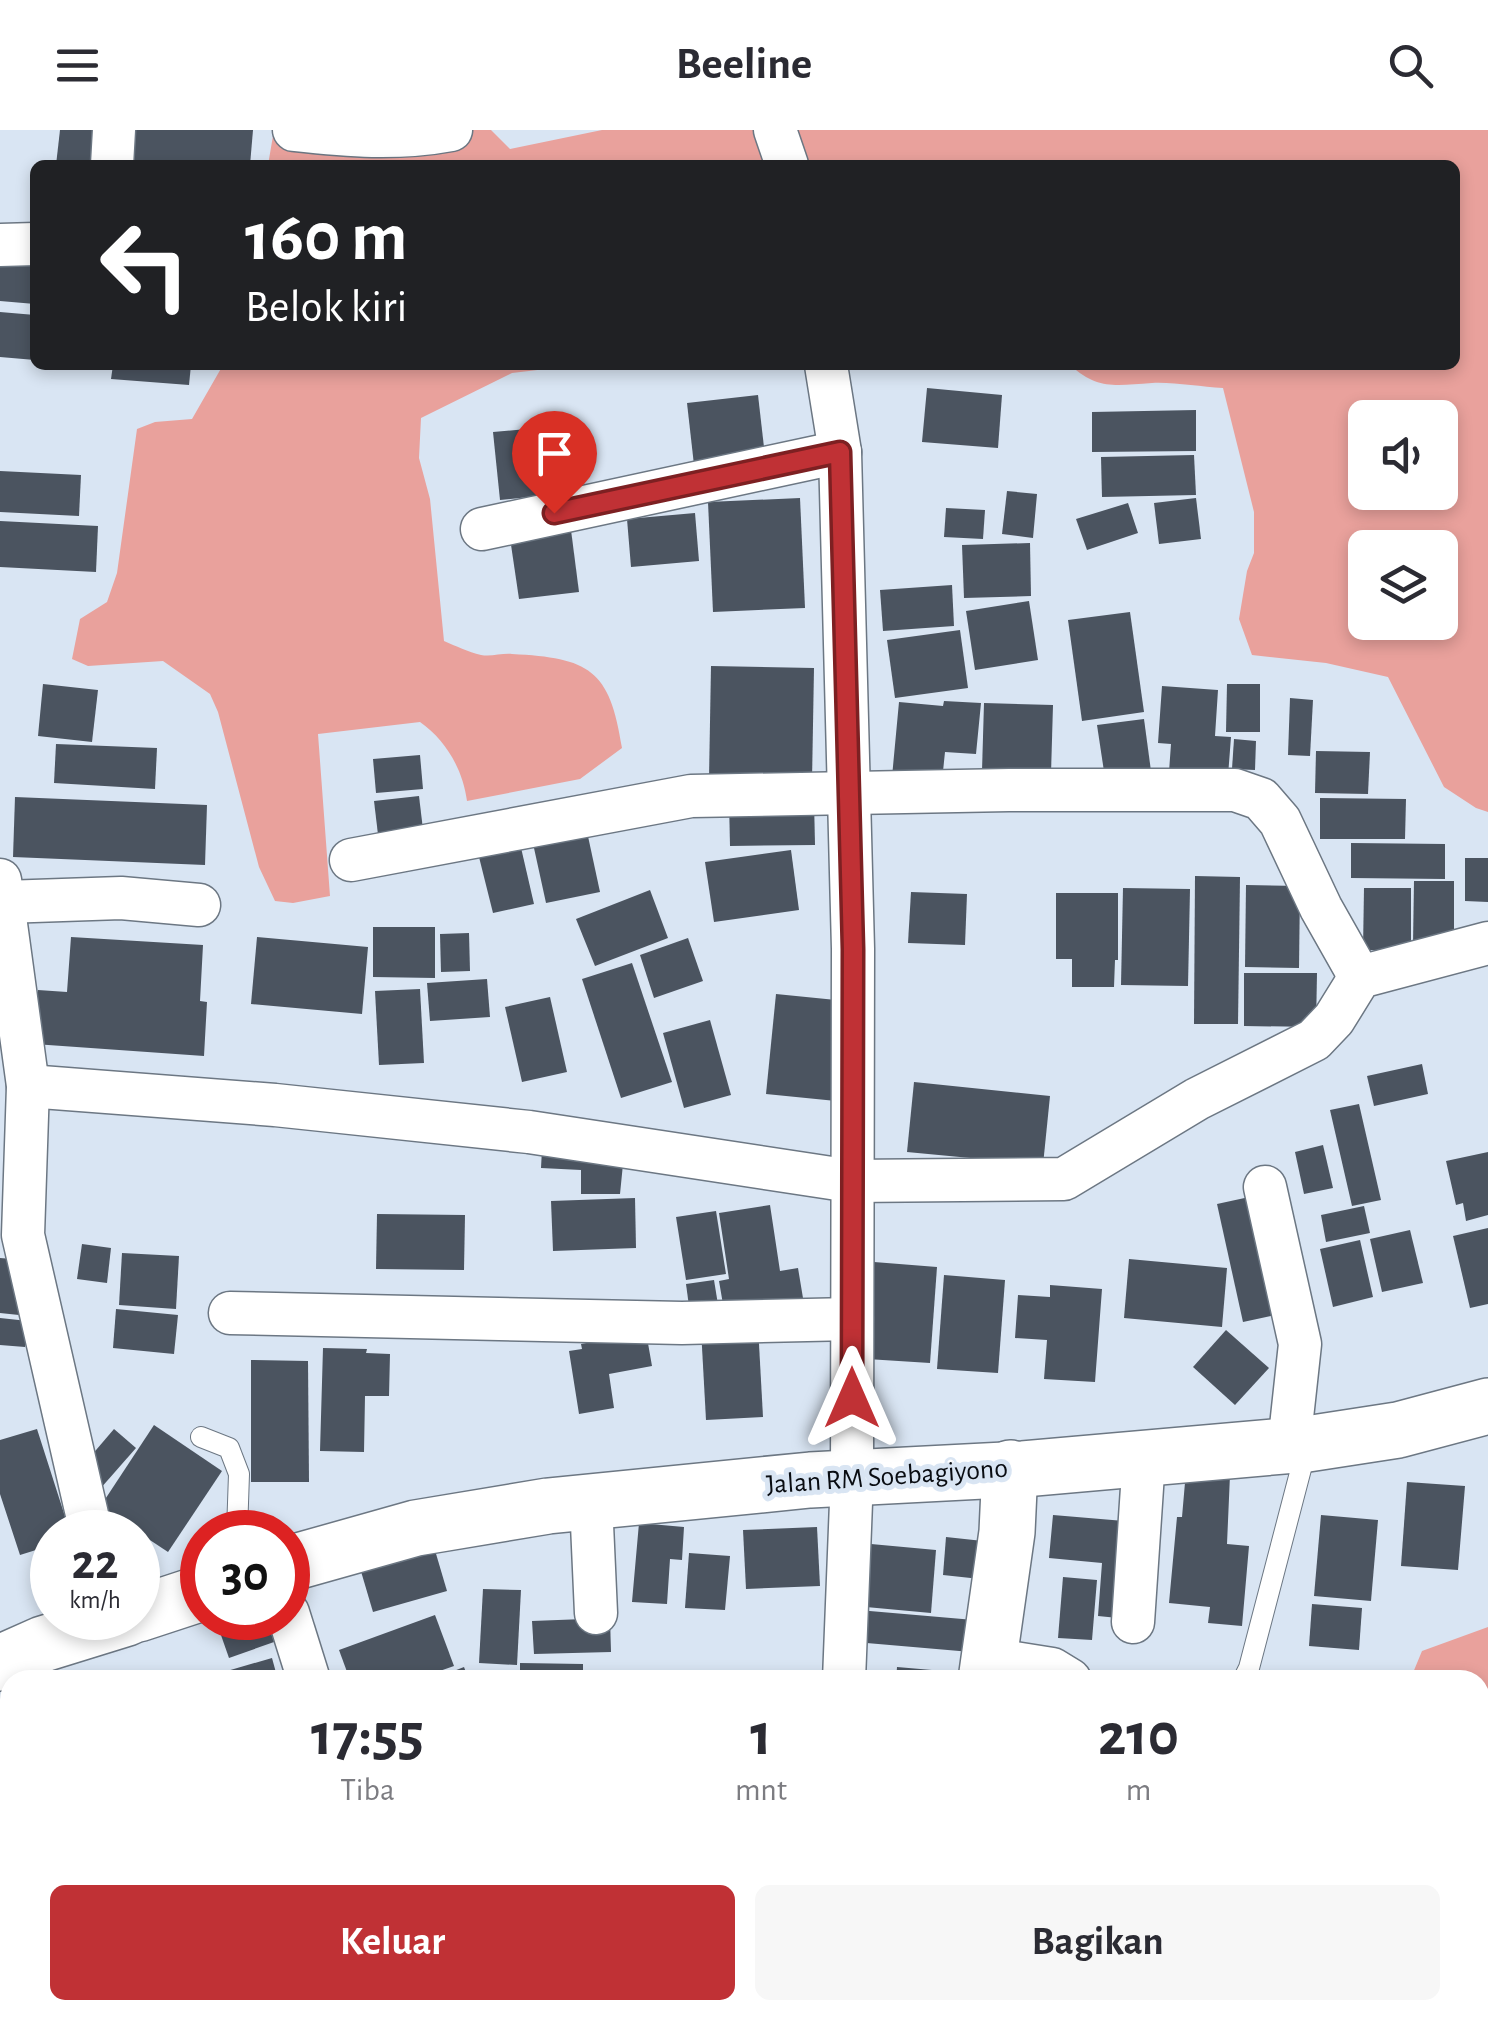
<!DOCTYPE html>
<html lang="id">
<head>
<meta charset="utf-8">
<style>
	:root { --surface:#fff; --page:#f7f7f7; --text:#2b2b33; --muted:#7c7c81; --accent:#c03135 }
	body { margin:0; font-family:"Alegreya Sans",sans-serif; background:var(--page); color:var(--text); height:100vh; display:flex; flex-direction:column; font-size:38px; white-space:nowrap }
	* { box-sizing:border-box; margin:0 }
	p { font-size:32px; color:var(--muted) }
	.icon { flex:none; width:55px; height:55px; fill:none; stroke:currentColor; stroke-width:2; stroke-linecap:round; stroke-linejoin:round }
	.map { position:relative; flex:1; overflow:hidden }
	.panel { position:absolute; left:0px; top:1540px; width:1490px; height:350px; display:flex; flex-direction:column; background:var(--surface); border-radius:30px 30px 0 0; box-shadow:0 5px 15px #0003 }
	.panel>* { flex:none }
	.banner { position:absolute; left:30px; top:30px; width:1430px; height:210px; border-radius:15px; box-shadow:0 5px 15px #0003; background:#202124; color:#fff; overflow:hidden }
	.tools { position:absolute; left:1348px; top:270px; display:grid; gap:20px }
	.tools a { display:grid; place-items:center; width:110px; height:110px; border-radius:15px; background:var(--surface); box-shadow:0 5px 15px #0003; font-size:50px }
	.speed { position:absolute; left:30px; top:1380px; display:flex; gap:20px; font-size:50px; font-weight:700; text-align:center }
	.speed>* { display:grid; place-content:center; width:130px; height:130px; border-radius:50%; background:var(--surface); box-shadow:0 5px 15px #0003; line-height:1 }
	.speed small { font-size:25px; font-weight:400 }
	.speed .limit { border:15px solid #d22; background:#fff; color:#111 }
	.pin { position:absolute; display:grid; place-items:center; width:85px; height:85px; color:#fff; margin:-102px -42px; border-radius:50% 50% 50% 0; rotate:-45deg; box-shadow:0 0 10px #0007 }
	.pin .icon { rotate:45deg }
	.me { position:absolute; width:110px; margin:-55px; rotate:0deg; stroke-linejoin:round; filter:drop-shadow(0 0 8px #0008) }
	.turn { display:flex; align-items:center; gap:35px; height:210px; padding:0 50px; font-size:45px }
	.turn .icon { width:130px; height:130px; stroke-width:2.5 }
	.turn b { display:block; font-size:70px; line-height:85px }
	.eta { display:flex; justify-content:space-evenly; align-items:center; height:170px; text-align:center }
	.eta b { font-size:60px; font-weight:600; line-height:70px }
	.action { display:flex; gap:20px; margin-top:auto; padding:20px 50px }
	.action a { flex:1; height:115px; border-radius:15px; background:var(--accent); color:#fff; font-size:40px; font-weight:600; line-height:115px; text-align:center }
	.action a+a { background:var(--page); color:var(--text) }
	header { display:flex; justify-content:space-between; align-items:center; height:130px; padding:0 50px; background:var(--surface); font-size:45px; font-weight:600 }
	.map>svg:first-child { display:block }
	.green { fill:#e9a19c; fill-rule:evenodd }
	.building { fill:#4b5460 }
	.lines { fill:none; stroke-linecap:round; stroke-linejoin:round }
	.lane-casing { stroke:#6c7783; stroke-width:22 }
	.street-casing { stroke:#6c7783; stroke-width:45 }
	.secondary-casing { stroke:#6c7783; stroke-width:58 }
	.primary-casing { stroke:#6c7783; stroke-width:58 }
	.lane { stroke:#fff; stroke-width:20 }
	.street { stroke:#fff; stroke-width:42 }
	.secondary { stroke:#fff; stroke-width:55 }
	.primary { stroke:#fff; stroke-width:55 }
	.route-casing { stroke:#7d2022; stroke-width:25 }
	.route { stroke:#c03135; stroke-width:18 }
	.labels { text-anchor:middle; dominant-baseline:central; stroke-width:10; stroke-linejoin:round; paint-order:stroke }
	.street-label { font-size:28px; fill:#090c11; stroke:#d9e5f3 }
</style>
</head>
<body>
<header><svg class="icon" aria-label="menu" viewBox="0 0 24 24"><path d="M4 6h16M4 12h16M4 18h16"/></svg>Beeline<svg class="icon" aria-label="search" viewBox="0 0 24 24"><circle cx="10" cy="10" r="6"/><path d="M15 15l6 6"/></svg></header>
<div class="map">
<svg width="1488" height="1890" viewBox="0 0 1488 1890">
	<rect width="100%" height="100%" fill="#d9e5f3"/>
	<!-- green -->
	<g class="green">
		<path d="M274,0H491L510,19L602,0H1488V682L1476,678L1444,657L1388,547L1326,533L1252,525L1239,489L1247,441L1254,423V382L1223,258C1200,257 1175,252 1152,253C1117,255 1099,261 1070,235H1455V35H268ZM1365,288H1440V362H1365ZM1365,418H1440V492H1365Z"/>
		<path d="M223,235H580L512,243L421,288L419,328L430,369L444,511C456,516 468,522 481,525C491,527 502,523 512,524C589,528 610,539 622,618L580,649L467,671C463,640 446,610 420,592L318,604L330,766L293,773L275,771L259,737L218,582L210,564L163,531L88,536L72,529L80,489L107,472L117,443L137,299L155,292L192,289Z"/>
		<polygon points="1488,1497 1488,1890 1469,1890 1471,1880 1480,1880 1485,1685 1480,1674 1480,1550 1410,1550 1422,1521"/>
		<polygon points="64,1880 275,1880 281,1890 57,1890"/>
		<polygon points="602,1880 920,1880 919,1890 605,1890"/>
	</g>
	<!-- building -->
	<g class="building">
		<polygon points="60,0 99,0 95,35 56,35"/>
		<polygon points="118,0 253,0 250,35 116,35"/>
		<polygon points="0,121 35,124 35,174 0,171"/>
		<polygon points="0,182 35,185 35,230 0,227"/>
		<polygon points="113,235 191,235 189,255 111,249"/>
		<polygon points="927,258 1002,265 998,318 922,312"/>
		<polygon points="758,265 765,326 694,335 687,273"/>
		<polygon points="1196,280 1196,321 1092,322 1092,282"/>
		<polygon points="570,295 577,362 500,370 493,302"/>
		<polygon points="1194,325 1196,365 1102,367 1101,327"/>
		<polygon points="0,341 81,345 79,386 0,382"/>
		<polygon points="1007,361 1037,364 1033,408 1002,404"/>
		<polygon points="800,368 805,478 713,482 708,372"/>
		<polygon points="1196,368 1201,409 1159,414 1154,373"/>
		<polygon points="1128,373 1138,403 1087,420 1076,389"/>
		<polygon points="946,378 985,380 983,409 944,407"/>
		<polygon points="695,383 699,431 631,437 627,389"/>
		<polygon points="0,391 98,396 96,442 0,437"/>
		<polygon points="571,400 579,462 519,469 510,408"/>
		<polygon points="1030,413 1031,466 964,468 962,415"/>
		<polygon points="952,455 954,496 883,501 880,460"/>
		<polygon points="1029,471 1038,530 975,540 966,481"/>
		<polygon points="1130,482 1144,582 1082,591 1068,490"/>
		<polygon points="960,500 968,558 895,568 887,510"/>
		<polygon points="711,536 814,538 812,651 709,649"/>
		<polygon points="43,554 98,560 92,612 38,606"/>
		<polygon points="1227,554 1260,554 1260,602 1226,602"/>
		<polygon points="1162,556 1218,560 1215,606 1231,607 1228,646 1169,642 1171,614 1158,613"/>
		<polygon points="1290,568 1313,570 1310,626 1288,625"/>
		<polygon points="944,571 981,573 976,624 945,622 942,651 892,647 899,572 943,576"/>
		<polygon points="984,573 1053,575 1051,644 982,641"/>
		<polygon points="1144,589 1151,641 1105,648 1097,595"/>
		<polygon points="1234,609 1256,611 1255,640 1232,639"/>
		<polygon points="56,614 157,618 155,659 54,653"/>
		<polygon points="1316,621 1370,622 1368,664 1315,663"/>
		<polygon points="420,625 423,659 376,663 373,629"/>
		<polygon points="419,666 424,708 379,713 374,671"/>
		<polygon points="15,667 207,675 205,735 13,727"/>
		<polygon points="1320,668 1406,669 1405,709 1320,709"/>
		<polygon points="814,670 815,715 730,716 729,671"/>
		<polygon points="586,697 600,762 546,773 532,709"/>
		<polygon points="519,709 534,774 493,783 477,719"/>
		<polygon points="1351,713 1445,714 1445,749 1351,748"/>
		<polygon points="791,720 799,780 714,792 705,732"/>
		<polygon points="1465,728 1488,728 1488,772 1465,771"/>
		<polygon points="1195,746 1240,747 1238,894 1194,894"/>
		<polygon points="1414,751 1454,751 1454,814 1413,814"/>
		<polygon points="1246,755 1300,756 1299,838 1245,837"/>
		<polygon points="1123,758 1190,759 1188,856 1121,855"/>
		<polygon points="1364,758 1411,758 1411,820 1363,820"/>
		<polygon points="650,760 668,808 595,836 576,789"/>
		<polygon points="911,762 967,764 965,815 908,813"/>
		<polygon points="1056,763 1118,763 1118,830 1115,830 1114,857 1072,857 1072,829 1056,829"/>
		<polygon points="373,797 435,797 435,848 373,847"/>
		<polygon points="469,803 470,841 441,842 440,804"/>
		<polygon points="71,807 203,815 200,871 207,872 204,926 34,914 38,860 67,862"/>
		<polygon points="257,807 368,817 362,884 251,874"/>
		<polygon points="688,808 703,851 654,868 640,825"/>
		<polygon points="632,833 672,952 621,968 582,849"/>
		<polygon points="1244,843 1317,843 1316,897 1244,896"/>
		<polygon points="487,849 490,887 430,891 427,853"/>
		<polygon points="420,859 424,933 379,935 375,861"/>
		<polygon points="776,864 846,871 836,971 766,964"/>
		<polygon points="550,867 567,942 522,952 505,877"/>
		<polygon points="710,890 731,965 684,978 663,903"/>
		<polygon points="1422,934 1428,964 1374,976 1367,946"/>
		<polygon points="914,952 1050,966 1043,1035 907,1022"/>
		<polygon points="1359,974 1381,1070 1352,1076 1330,980"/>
		<polygon points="1323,1015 1333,1058 1304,1064 1295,1022"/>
		<polygon points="542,1019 624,1024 620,1064 581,1064 581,1040 541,1038"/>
		<polygon points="1488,1022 1488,1085 1466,1091 1463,1073 1456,1075 1446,1031"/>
		<polygon points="1263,1064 1289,1182 1243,1192 1217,1074"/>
		<polygon points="635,1068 636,1118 553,1121 551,1071"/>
		<polygon points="770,1075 780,1141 798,1138 804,1174 725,1186 719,1151 729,1149 719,1083"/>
		<polygon points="1364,1076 1370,1103 1326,1112 1321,1085"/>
		<polygon points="716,1081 726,1144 686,1150 676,1087"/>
		<polygon points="377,1084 465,1085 464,1140 376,1139"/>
		<polygon points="1488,1098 1488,1174 1470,1178 1453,1106"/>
		<polygon points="1410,1100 1423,1153 1382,1162 1370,1109"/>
		<polygon points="1360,1110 1373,1167 1333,1177 1320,1119"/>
		<polygon points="82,1114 111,1118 107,1153 77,1149"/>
		<polygon points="122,1123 179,1126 176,1179 119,1175"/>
		<polygon points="0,1128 24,1130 19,1185 0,1183"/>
		<polygon points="1129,1129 1227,1138 1222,1197 1124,1188"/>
		<polygon points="874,1132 937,1137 930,1233 867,1229"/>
		<polygon points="944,1145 1005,1150 998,1243 937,1239"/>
		<polygon points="714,1150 720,1187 691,1191 686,1154"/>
		<polygon points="1050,1155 1102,1159 1095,1252 1044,1249 1047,1210 1015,1208 1018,1165 1050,1167"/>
		<polygon points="116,1179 178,1185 174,1224 113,1218"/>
		<polygon points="0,1188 28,1191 25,1217 0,1215"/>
		<polygon points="758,1196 763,1287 706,1290 701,1199"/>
		<polygon points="1226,1200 1269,1238 1235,1275 1193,1237"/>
		<polygon points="646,1202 652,1236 609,1244 614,1278 579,1284 569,1221 582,1219 581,1214"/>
		<polygon points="323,1218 367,1219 366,1223 390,1224 389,1266 365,1266 364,1322 320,1321"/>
		<polygon points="251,1230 308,1231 309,1352 251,1352"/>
		<polygon points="154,1295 222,1341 168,1422 100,1377"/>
		<polygon points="37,1299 70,1402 52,1402 52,1415 20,1425 0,1364 0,1310"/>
		<polygon points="114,1299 136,1318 100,1359 79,1340"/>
		<polygon points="1186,1341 1230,1345 1227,1414 1249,1416 1242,1496 1208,1493 1210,1477 1169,1473 1177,1387 1182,1387"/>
		<polygon points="1407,1352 1465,1356 1458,1440 1401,1436"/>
		<polygon points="1053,1385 1136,1392 1128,1489 1098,1486 1102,1433 1049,1428"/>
		<polygon points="1321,1385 1378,1390 1371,1471 1314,1466"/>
		<polygon points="639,1393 684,1397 682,1430 670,1429 667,1474 632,1472"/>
		<polygon points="817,1397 820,1456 746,1459 743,1400"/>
		<polygon points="946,1407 983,1411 980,1449 943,1445"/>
		<polygon points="871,1414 936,1420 931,1483 866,1477"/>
		<polygon points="434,1417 447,1461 373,1482 360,1438"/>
		<polygon points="689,1423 730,1426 725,1480 685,1478"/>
		<polygon points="1063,1447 1097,1450 1092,1510 1058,1508"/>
		<polygon points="483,1459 521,1460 517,1535 479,1533"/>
		<polygon points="1312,1474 1362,1478 1359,1520 1309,1516"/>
		<polygon points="858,1480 974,1490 971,1522 855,1512"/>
		<polygon points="435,1485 454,1536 414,1550 350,1550 339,1520"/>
		<polygon points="215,1488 266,1488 274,1512 229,1528"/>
		<polygon points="610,1488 611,1522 534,1524 532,1491"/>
		<polygon points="272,1528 278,1550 230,1550 227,1541"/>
		<polygon points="520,1533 583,1534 583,1550 520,1550"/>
		<polygon points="464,1537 469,1550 431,1550"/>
		<polygon points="897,1537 955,1542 954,1550 896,1550"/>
		<polygon points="4,1642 10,1651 10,1706 0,1712 0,1645"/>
		<polygon points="339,1880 435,1880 439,1890 342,1890"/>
	</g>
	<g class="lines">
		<!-- lane casing -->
		<g class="lane-casing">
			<g id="lane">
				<polyline points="201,1307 229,1318 239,1344 237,1402"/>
				<polyline points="1243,1550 1249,1538 1307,1316"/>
			</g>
		</g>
		<!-- street casing -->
		<g class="street-casing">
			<g id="street">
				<path d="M294,0C348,6 397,10 451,0"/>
				<polyline points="775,0 787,35"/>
				<polyline points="112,35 114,0"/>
				<polyline points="0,115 35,114"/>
				<polyline points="826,235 840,322 853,819 852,1347 844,1550"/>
				<polyline points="482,399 840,322"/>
				<polyline points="351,730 691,666 1009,660 1235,660 1261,669 1280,691 1321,778 1360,847"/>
				<polyline points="0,750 28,956 23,1105 91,1402"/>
				<polyline points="4,772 121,768 199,775"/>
				<polyline points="28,956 275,975 529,1002 851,1051 1064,1049 1197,969 1314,910 1334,889 1360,847 1488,813"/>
				<polyline points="1265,1057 1300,1214 1289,1315"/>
				<polyline points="230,1183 682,1193 852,1189"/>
				<polyline points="591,1372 596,1483"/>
				<polyline points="288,1483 309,1550"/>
				<polyline points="1133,1492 1144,1328"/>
				<polyline points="989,1529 1052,1539 1070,1550"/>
				<polyline points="452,1880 454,1890"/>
			</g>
		</g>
		<!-- secondary casing -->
		<g class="secondary-casing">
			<g id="secondary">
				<polyline points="986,1550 1007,1402 1010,1338"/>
				<polyline points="942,1890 943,1880"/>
			</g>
		</g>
		<!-- primary casing -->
		<g class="primary-casing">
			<g id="primary">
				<polyline points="288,1434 416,1398 548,1376 810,1350 1023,1339 1307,1314 1398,1300 1488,1276"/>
				<polyline points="138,1484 202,1463"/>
				<polyline points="0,1533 43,1514 127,1488"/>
			</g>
		</g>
		<!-- lane -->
		<use href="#lane" class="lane"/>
		<!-- street -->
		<use href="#street" class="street"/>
		<!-- secondary -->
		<use href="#secondary" class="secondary"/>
		<!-- primary -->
		<use href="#primary" class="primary"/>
	</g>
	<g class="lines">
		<!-- route casing -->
		<g class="route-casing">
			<polyline id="route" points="554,383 840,322 853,819 852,1268"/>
		</g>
		<!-- route -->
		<use href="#route" class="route"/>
	</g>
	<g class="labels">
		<!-- street labels -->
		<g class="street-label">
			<text transform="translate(887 1347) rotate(-4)">Jalan RM Soebagiyono</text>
		</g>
	</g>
</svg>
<div class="tools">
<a><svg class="icon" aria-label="sound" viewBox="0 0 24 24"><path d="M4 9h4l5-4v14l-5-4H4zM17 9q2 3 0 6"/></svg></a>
<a><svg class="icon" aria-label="layers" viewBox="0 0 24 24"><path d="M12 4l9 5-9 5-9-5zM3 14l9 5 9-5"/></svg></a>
</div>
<div class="speed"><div>22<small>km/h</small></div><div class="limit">30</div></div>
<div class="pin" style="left:554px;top:383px;background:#d93025"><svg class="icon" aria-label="arrive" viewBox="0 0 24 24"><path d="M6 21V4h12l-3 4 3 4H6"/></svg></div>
<svg class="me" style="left:852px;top:1268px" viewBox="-20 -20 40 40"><path d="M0-17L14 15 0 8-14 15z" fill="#c03135" stroke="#fff" stroke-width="4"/></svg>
<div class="banner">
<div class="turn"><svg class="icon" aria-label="left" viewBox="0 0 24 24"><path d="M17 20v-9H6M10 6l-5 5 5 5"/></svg><div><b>160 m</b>Belok kiri</div></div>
</div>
<section class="panel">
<div class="eta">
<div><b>17:55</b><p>Tiba</p></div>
<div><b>1</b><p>mnt</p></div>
<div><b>210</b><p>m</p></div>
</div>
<div class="action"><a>Keluar</a><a>Bagikan</a></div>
</section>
</div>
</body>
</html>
